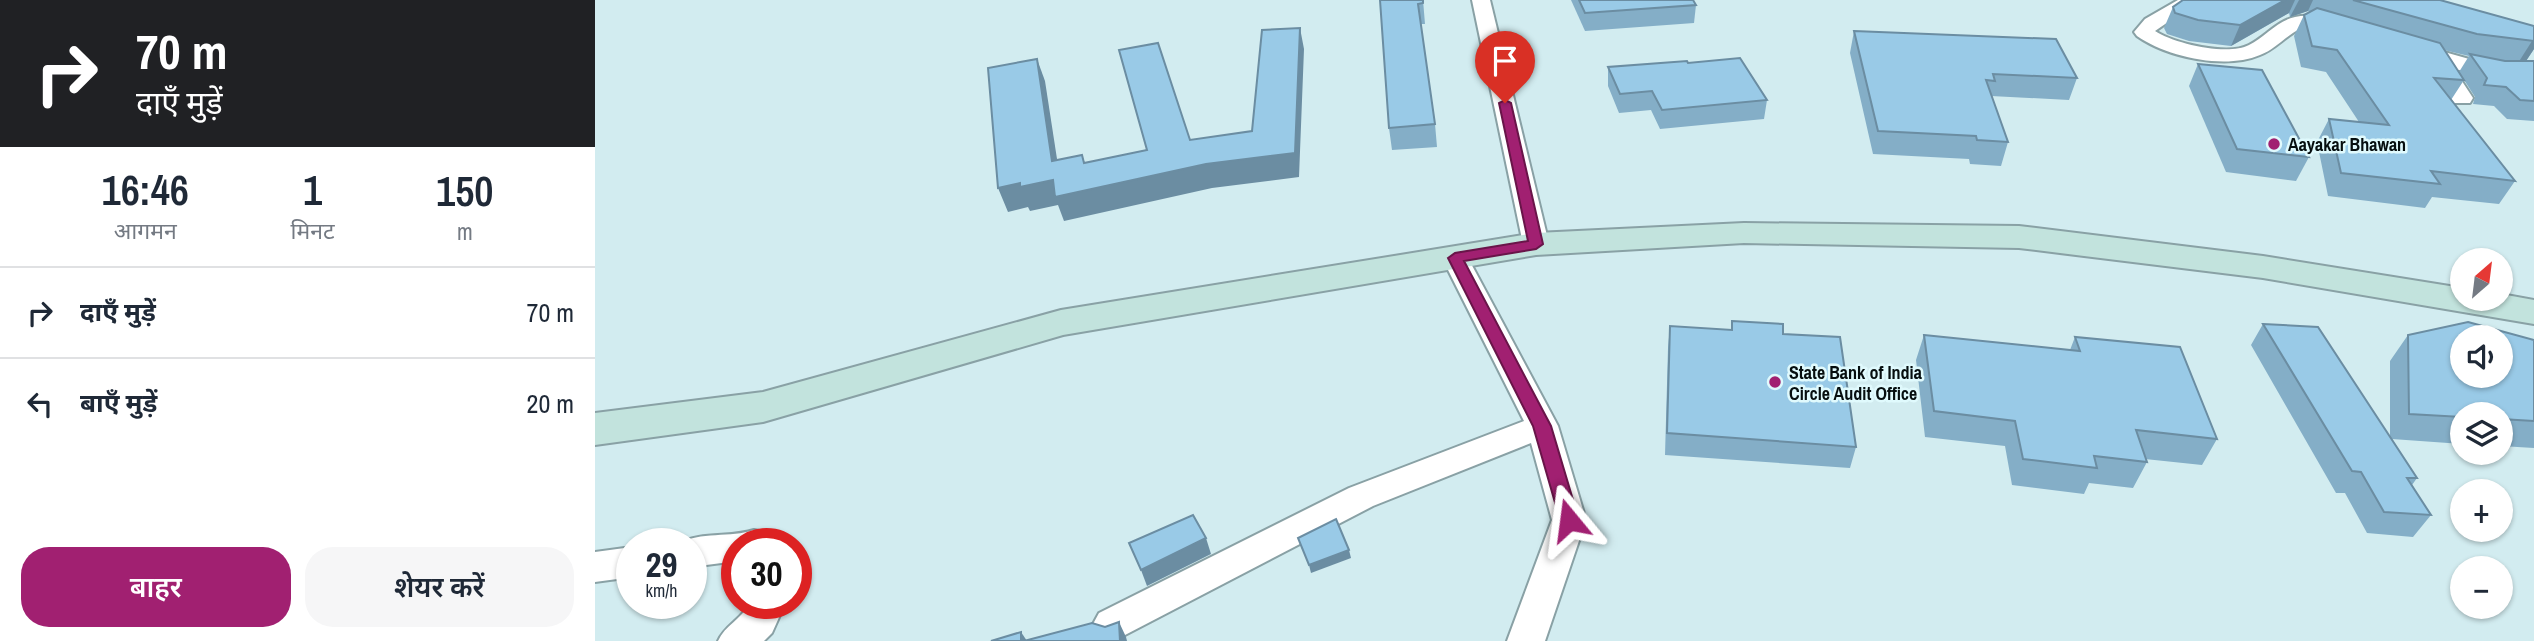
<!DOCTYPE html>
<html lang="hi">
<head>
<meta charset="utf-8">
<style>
	:root { --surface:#fff; --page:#f6f6f7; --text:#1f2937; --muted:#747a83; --line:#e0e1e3; --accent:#a12071 }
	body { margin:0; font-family:"Archivo Narrow","Noto Sans Devanagari",sans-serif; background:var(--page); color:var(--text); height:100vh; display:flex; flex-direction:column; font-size:26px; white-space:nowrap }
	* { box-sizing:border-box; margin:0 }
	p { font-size:23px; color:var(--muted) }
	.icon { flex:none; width:38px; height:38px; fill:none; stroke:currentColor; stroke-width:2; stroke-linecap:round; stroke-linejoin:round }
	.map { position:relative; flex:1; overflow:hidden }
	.sheet { display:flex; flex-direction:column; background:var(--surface); width:595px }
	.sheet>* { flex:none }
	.guide { background:#202124; color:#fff; overflow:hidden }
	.needle { width:46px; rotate:28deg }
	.fabs { position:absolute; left:1855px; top:248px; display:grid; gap:14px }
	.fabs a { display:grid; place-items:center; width:63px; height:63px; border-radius:50%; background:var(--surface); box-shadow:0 2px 5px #0004; font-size:35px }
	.speed { position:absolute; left:21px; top:528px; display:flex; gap:14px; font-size:35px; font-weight:700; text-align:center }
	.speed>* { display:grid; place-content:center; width:91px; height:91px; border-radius:50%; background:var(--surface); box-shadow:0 2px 5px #0004; line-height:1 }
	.speed small { font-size:18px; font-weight:400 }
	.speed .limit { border:10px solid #d22; background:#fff; color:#111 }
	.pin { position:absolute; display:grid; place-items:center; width:60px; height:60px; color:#fff; margin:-72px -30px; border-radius:50% 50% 50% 0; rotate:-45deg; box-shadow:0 0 7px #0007 }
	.pin .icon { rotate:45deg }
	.me { position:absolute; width:77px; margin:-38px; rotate:344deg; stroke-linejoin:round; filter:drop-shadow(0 0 5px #0008) }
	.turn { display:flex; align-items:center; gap:24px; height:147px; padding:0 21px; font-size:32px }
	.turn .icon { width:91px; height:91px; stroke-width:2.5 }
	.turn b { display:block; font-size:49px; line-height:60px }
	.eta { display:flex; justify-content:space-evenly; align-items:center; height:119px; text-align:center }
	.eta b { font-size:42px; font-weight:600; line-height:49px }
	.primary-button { display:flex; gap:14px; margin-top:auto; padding:14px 21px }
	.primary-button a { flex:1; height:80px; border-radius:28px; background:var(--accent); color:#fff; font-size:28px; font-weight:600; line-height:80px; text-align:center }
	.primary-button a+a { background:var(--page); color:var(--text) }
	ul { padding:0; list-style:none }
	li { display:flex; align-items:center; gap:21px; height:91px; padding:0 21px; border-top:2px solid var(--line) }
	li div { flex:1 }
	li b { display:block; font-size:26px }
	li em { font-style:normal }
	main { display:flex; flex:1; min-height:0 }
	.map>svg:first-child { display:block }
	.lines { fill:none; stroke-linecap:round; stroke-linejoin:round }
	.street-casing { stroke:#89a1a5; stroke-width:4 }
	.secondary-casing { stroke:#89a1a5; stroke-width:4 }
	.street { fill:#fff; fill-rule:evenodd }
	.secondary { fill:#c2e3dd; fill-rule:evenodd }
	.wall { fill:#84aec7 }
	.shaded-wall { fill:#6b8da2 }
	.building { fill:#99cae7; stroke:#6b8da2; stroke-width:2; fill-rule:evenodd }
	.route { fill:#a12071; stroke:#691549; stroke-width:2 }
	.poi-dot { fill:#a12071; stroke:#e0fafd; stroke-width:2.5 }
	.labels { text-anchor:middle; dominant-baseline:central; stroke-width:5; stroke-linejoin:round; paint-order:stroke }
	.poi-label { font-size:18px; font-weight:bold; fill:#060e0f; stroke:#e0fafd; text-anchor:start }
</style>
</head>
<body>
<main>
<section class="sheet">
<div class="guide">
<div class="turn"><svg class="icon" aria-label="right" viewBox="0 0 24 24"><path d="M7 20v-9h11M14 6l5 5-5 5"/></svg><div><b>70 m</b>दाएँ मुड़ें</div></div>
</div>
<div class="eta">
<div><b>16:46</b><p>आगमन</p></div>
<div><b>1</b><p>मिनट</p></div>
<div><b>150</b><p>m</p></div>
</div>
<ul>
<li><svg class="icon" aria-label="right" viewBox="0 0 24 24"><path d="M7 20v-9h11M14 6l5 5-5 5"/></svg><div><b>दाएँ मुड़ें</b></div><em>70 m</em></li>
<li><svg class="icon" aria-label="left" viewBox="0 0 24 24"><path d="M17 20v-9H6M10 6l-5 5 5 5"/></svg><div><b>बाएँ मुड़ें</b></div><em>20 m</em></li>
</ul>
<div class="primary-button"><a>बाहर</a><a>शेयर करें</a></div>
</section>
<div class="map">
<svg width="1939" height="641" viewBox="0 0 1939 641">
	<rect width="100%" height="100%" fill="#d2ecf0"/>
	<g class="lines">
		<!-- street casing -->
		<g class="street-casing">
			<g id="street">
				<polygon points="877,0 895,0 954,244 950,249 941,252 932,249 928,244"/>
				<path d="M1583,0H1605L1560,31C1580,44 1633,56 1654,45C1670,37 1682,21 1700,17C1716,13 1732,19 1748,23L1751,27L1741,33L1707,28C1691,35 1681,49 1665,55C1630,70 1572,57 1542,36L1539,32L1550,19Z"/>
				<polygon points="1821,44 1899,66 1925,67 1939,62 1939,76 1915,80 1859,69 1878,98 1875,103 1859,103 1834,61 1814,54 1811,50 1814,46"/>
				<polygon points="860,250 869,252 873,258 963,426 991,520 950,641 912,641 957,520 936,443 778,506 530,635 517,640 504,635 498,624 504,613 754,488 929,421 847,258 851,252"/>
				<path d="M159,530L183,534L188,544H142V561L96,567V544H83C105,531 136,538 159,530Z"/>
				<polygon points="37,547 37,577 0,582 0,552"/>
				<path d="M154,604H190L177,633L169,641H123C130,625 147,619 154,604Z"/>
			</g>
		</g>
		<!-- secondary casing -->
		<g class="secondary-casing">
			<polygon id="secondary" points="1149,223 1424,226 1668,256 1867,288 1867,299 1906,299 1906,294 1939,300 1939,324 1668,278 1424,248 1149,243 941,255 468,335 168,422 0,445 0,413 168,392 466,310 941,233"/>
		</g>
		<!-- street -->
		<use href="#street" class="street"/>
		<!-- secondary -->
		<use href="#secondary" class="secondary"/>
	</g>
	<!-- wall -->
	<g class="wall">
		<polygon points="785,0 828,0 830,24 826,24 840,124 842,147 797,150 794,128"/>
		<polygon points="976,0 1098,0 1101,5 1099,23 990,31"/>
		<polygon points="1588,0 1845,0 1939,26 1939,49 1931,61 1939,61 1939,121 1912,119 1899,106 1878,104 1880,97 1864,72 1874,56 1849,50 1869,80 1856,100 1920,181 1904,204 1837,197 1830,208 1733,196 1722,142 1734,119 1764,122 1731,72 1706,67 1699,36 1709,15 1715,12 1713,11 1695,17 1694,13 1636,46 1594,41 1572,34 1569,28 1578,7"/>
		<polygon points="1259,31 1482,78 1474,100 1396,96 1413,142 1406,166 1375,164 1374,159 1278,154 1255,53"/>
		<polygon points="1093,63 1172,100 1169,119 1065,129 1056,110 1024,113 1013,86 1013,67"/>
		<polygon points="1603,64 1714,157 1701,181 1631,172 1594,86"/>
		<polygon points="1137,321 1188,334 1261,447 1255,468 1070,455 1073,348 1075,326 1136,330"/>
		<polygon points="1668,324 1795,436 1795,361 1813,335 1939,340 1939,448 1906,446 1906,415 1867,415 1867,444 1797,439 1822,478 1817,485 1836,515 1818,537 1772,533 1750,493 1741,493 1656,345"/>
		<polygon points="1329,335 1475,350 1480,337 1622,439 1607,465 1550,459 1552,462 1538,488 1494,483 1489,494 1417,485 1410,446 1330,437 1321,360"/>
	</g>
	<!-- shaded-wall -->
	<g class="shaded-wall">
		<polygon points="1690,0 1700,0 1694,13 1636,46 1645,25"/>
		<polygon points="1704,0 1718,0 1713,11 1695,17"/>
		<polygon points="705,28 709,49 704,177 617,188 469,221 463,205 435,211 433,207 413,212 403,188 425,183 611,164 700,153"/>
		<polygon points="1937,41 1939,41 1939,49 1931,61 1923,63"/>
		<polygon points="442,59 450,81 466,185 457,161"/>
		<polygon points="611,538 616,554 552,586 546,570"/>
		<polygon points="754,550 756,558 716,573 714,565"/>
		<polygon points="524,622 531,637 532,641 525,641"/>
		<polygon points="426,632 432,641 426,641"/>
	</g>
	<!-- building -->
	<g class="building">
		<polygon points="785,0 828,0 828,3 823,4 840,124 794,128"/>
		<polygon points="984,0 1098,0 1101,5 990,13"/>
		<polygon points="1588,0 1690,0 1645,25 1603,20 1580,13 1578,7"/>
		<polygon points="1758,0 1845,0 1939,26 1939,41 1882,34"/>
		<polygon points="1722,8 1845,43 1869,80 1839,78 1920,181 1836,171 1845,184 1746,173 1734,119 1794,125 1742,50 1717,46 1709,15"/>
		<polygon points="705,28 700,153 611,164 460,197 458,180 425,187 425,183 403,188 393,68 442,59 457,161 487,155 489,163 552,150 524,50 563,43 595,140 657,131 667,30"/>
		<polygon points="1259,31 1461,39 1482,78 1398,74 1400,81 1391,80 1413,142 1382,140 1381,136 1283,131"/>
		<polygon points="1875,54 1910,61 1939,61 1939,101 1925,100 1911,87 1889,85 1892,78"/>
		<polygon points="1145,58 1172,100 1067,110 1057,91 1025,94 1013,67 1092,61 1093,63"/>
		<polygon points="1603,64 1667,70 1714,157 1642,149"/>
		<polygon points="1137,321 1188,324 1188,334 1245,337 1261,447 1072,433 1075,326 1137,330"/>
		<path d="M1873,322L1939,340V421L1906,419V415H1867V417L1814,414L1813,335ZM1867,338H1906V376H1867Z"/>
		<polygon points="1668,324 1723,327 1822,478 1812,478 1836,515 1789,512 1766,472 1757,471"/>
		<polygon points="1329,335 1485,351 1480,337 1585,347 1622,439 1541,430 1552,462 1499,456 1502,468 1428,459 1420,421 1339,411"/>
		<polygon points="598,515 611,538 546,570 534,543"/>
		<polygon points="741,519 754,550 714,565 703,538"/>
		<polygon points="524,622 525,641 429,641 497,623 510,627"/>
		<polygon points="426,632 426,641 396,641"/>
	</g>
	<!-- route -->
	<polygon class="route" points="910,100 916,103 948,244 941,249 869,261 956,426 984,520 981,525 974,528 967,525 965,520 938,426 853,258 860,253 933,241 904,103"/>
	<!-- markers -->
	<g class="poi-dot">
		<circle cx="1679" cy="144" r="7"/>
		<circle cx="1180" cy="382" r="7"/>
	</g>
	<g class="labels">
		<!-- poi labels -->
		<g class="poi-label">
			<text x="1693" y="144">Aayakar Bhawan</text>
			<text x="1194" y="372">State Bank of India<tspan x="1194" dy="21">Circle Audit Office</tspan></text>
		</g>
	</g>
</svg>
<div class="fabs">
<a><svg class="needle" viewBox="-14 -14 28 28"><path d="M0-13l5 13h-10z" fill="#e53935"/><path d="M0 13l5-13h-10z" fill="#747a83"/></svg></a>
<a><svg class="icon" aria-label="sound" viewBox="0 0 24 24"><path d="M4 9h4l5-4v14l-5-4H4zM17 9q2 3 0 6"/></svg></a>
<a><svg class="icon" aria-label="layers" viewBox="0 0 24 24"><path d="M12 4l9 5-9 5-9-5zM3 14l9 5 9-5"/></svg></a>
<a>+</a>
<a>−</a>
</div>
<div class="speed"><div>29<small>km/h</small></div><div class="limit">30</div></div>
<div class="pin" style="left:910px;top:103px;background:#d93025"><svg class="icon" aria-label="arrive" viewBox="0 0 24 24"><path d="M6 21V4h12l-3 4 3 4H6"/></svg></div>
<svg class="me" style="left:974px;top:520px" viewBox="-20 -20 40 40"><path d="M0-17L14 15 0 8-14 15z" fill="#a12071" stroke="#fff" stroke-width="4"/></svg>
</div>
</main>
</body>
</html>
